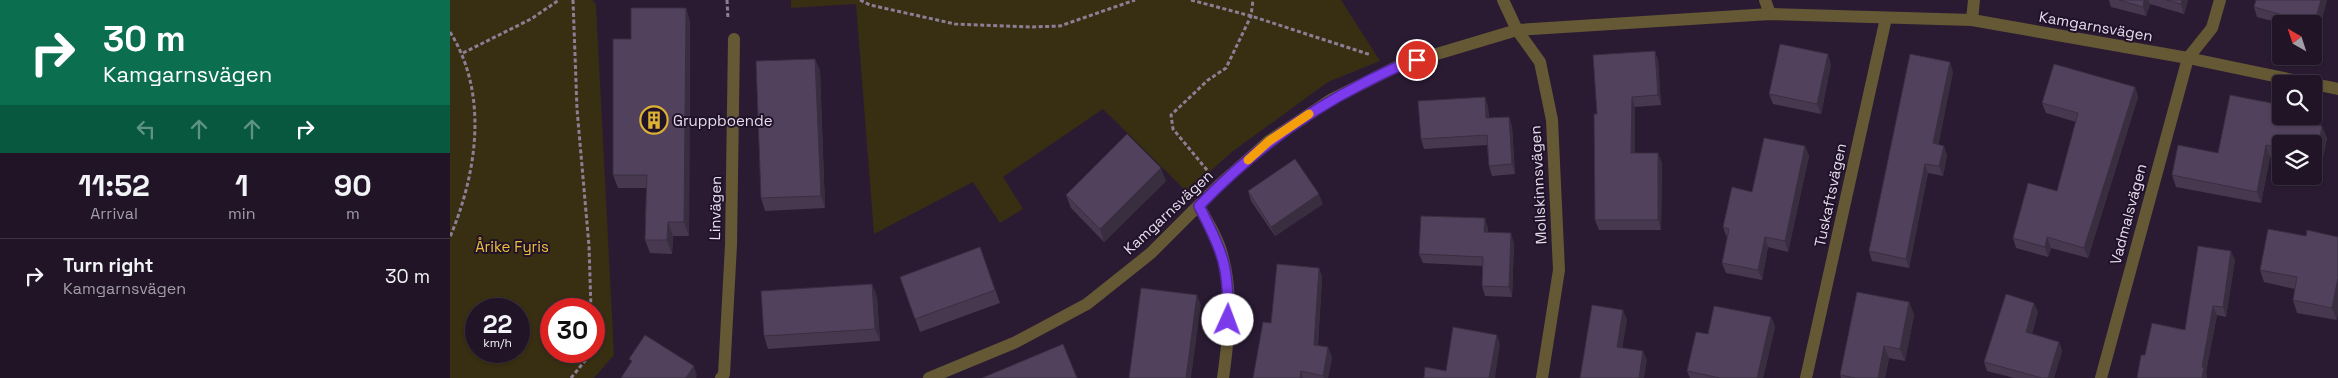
<!DOCTYPE html>
<html lang="en">
<head>
<meta charset="utf-8">
<style>
	:root { --surface:#201426; --page:#2d2132; --text:#f1f3f6; --muted:#a29ea7; --line:#3d3343 }
	body { margin:0; font-family:"Space Grotesk",sans-serif; background:var(--page); color:var(--text); height:100vh; display:flex; flex-direction:column; font-size:19px; white-space:nowrap }
	* { box-sizing:border-box; margin:0 }
	p { font-size:16px; color:var(--muted) }
	.icon { flex:none; width:28px; height:28px; fill:none; stroke:currentColor; stroke-width:2; stroke-linecap:round; stroke-linejoin:round }
	.map { position:relative; flex:1; overflow:hidden }
	.panel { display:flex; flex-direction:column; background:var(--surface); width:450px }
	.panel>* { flex:none }
	.banner { background:#0b6e4f; color:#fff; overflow:hidden }
	.needle { width:32px; rotate:321deg }
	.controls { position:absolute; left:1822px; top:15px; display:grid; gap:10px }
	.controls a { display:grid; place-items:center; width:50px; height:50px; border-radius:5px; background:var(--surface); box-shadow:0 1px 4px #0004,0 0 0 1px var(--line); font-size:25px }
	.speed { position:absolute; left:15px; top:298px; display:flex; gap:10px; font-size:25px; font-weight:700; text-align:center }
	.speed>* { display:grid; place-content:center; width:65px; height:65px; border-radius:50%; background:var(--surface); box-shadow:0 1px 4px #0004,0 0 0 1px var(--line); line-height:1 }
	.speed small { font-size:12px; font-weight:400 }
	.speed .limit { border:8px solid #d22; background:#fff; color:#111 }
	.pin { position:absolute; display:grid; place-items:center; width:42px; height:42px; color:#fff; margin:-21px; border:2px solid #fff; border-radius:50%; box-shadow:0 1px 5px #0007 }
	.me { position:absolute; width:55px; margin:-28px; rotate:2deg; stroke-linejoin:round; filter:drop-shadow(0 0 4px #0008) }
	.turn { display:flex; align-items:center; gap:18px; height:105px; padding:0 20px; font-size:22px }
	.turn .icon { width:65px; height:65px; stroke-width:2.5 }
	.turn b { display:block; font-size:35px; line-height:42px }
	.lanes { display:flex; align-items:center; height:48px; padding:0 20px; background:#0003; justify-content:center; gap:25px; direction:ltr }
	.lanes .off { opacity:.35 }
	.eta { display:flex; justify-content:space-evenly; align-items:center; height:85px; text-align:center }
	.eta b { font-size:30px; font-weight:600; line-height:35px }
	ul { padding:0; list-style:none }
	li { display:flex; align-items:center; gap:15px; height:75px; padding:0 20px; border-top:1px solid var(--line) }
	li div { flex:1 }
	li b { display:block; font-size:19px }
	li em { font-style:normal }
	main { display:flex; flex:1; min-height:0 }
	.map>svg:first-child { display:block }
	.green { fill:#382e12; fill-rule:evenodd }
	.lines { fill:none; stroke-linecap:round; stroke-linejoin:round }
	.path { stroke:#8c7f93; stroke-width:3; stroke-dasharray:4 2.5; stroke-linecap:butt }
	.minor { stroke:#655834; stroke-width:12 }
	.wall { fill:#47384f }
	.shaded-wall { fill:#392e40 }
	.building { fill:#52415c; stroke:#392e40 }
	.route-casing { stroke:#51269a; stroke-width:12 }
	.route { stroke:#7c3aed; stroke-width:9 }
	.slow { stroke:#f59e0b; stroke-width:9 }
	.labels { text-anchor:middle; dominant-baseline:central; stroke-width:4; stroke-linejoin:round; paint-order:stroke }
	.street-label { font-size:15px; fill:#e7dded; stroke:#201229 }
	.poi-label { font-size:15px; fill:#e7dded; stroke:#201229; text-anchor:start }
	.park-label { font-size:15px; fill:#edc03a; stroke:#201229 }
</style>
</head>
<body>
<main>
<section class="panel">
<div class="banner">
<div class="turn"><svg class="icon" aria-label="right" viewBox="0 0 24 24"><path d="M7 20v-9h11M14 6l5 5-5 5"/></svg><div><b>30 m</b>Kamgarnsvägen</div></div>
<div class="lanes"><svg class="icon off" aria-label="left" viewBox="0 0 24 24"><path d="M17 20v-9H6M10 6l-5 5 5 5"/></svg><svg class="icon off" aria-label="ahead" viewBox="0 0 24 24"><path d="M12 20V5M6 11l6-6 6 6"/></svg><svg class="icon off" aria-label="ahead" viewBox="0 0 24 24"><path d="M12 20V5M6 11l6-6 6 6"/></svg><svg class="icon" aria-label="right" viewBox="0 0 24 24"><path d="M7 20v-9h11M14 6l5 5-5 5"/></svg></div>
</div>
<div class="eta">
<div><b>11:52</b><p>Arrival</p></div>
<div><b>1</b><p>min</p></div>
<div><b>90</b><p>m</p></div>
</div>
<ul>
<li><svg class="icon" aria-label="right" viewBox="0 0 24 24"><path d="M7 20v-9h11M14 6l5 5-5 5"/></svg><div><b>Turn right</b><p>Kamgarnsvägen</p></div><em>30 m</em></li>
</ul>
</section>
<div class="map">
<svg width="1888" height="378" viewBox="0 0 1888 378">
	<rect width="100%" height="100%" fill="#2a1b33"/>
	<!-- green -->
	<g class="green">
		<path d="M0,0H143L146,5L164,355L144,378H0ZM26,309H69V351H26ZM101,309H144V351H101Z"/>
		<polygon points="341,0 891,0 930,61 878,82 783,151 737,192 653,109 553,177 573,209 550,223 523,182 424,234 406,4 341,8"/>
	</g>
	<g class="lines">
		<!-- path -->
		<g class="path">
			<polyline points="123,0 127,109 139,246 141,309"/>
			<polyline points="277,0 278,19"/>
			<polyline points="410,0 420,5 505,24 582,27 610,26 685,0"/>
			<polyline points="741,0 801,16 921,55"/>
			<path d="M0,32C39,94 27,173 0,237"/>
			<polyline points="13,53 81,19 109,0"/>
			<polyline points="757,170 723,129 721,115 758,80 776,68 801,16 803,0"/>
			<polyline points="121,378 143,351"/>
		</g>
		<!-- minor -->
		<g class="minor">
			<polyline points="1053,0 1067,30 1090,62 1102,120 1109,270 1092,378"/>
			<polyline points="1315,0 1320,14"/>
			<polyline points="1522,20 1524,0"/>
			<polyline points="1864,84 1888,89"/>
			<path d="M749,206C756,220 765,233 770,248C784,289 779,336 773,378"/>
			<polyline points="271,378 274,374 281,245 284,39"/>
			<polyline points="479,378 566,342 637,304 701,253 769,185 819,141 882,99 950,65 1067,30 1320,14 1522,20 1738,58 1862,84"/>
			<polyline points="1356,378 1436,18"/>
			<polyline points="1651,378 1738,58 1762,28 1770,0"/>
		</g>
	</g>
	<!-- wall -->
	<g class="wall">
		<polygon points="1659,0 1738,0 1734,14 1700,4 1696,16 1661,7"/>
		<polygon points="1877,0 1868,33 1864,32 1864,24 1833,24 1807,17 1804,7"/>
		<polygon points="236,8 240,22 239,236 223,236 222,254 200,253 195,240 196,188 168,188 163,175 181,39"/>
		<polygon points="365,59 370,71 375,208 315,211 311,198"/>
		<polygon points="1208,60 1211,105 1185,107 1185,153 1212,163 1211,230 1149,230 1145,220 1147,114"/>
		<polygon points="1381,64 1371,114 1323,104 1319,94"/>
		<polygon points="1503,72 1488,144 1497,155 1493,176 1478,173 1459,268 1422,261 1419,251"/>
		<polygon points="1685,87 1688,97 1638,258 1601,248 1598,257 1566,248 1563,238 1607,191 1626,122 1596,113 1592,103"/>
		<polygon points="1035,97 1038,107 1039,118 1059,117 1062,127 1065,174 1042,176 1039,166 1037,145 974,149 971,139"/>
		<polygon points="1865,123 1864,125 1877,138 1871,167 1864,165 1864,144 1831,144 1831,159 1820,157 1811,203 1726,187 1722,175 1768,153"/>
		<polygon points="1355,146 1359,156 1338,252 1318,247 1312,280 1276,273 1272,263 1277,238 1273,227 1302,192"/>
		<polygon points="716,181 654,242 621,208 616,195"/>
		<polygon points="798,191 873,204 825,236 801,201"/>
		<polygon points="1038,228 1038,232 1064,243 1062,297 1035,296 1032,286 1033,266 973,263 969,254"/>
		<polygon points="1857,230 1887,320 1847,313 1843,300 1845,289 1814,282 1810,270 1856,236"/>
		<polygon points="530,247 550,303 470,332 450,277"/>
		<polygon points="1785,260 1776,317 1767,315 1756,372 1757,376 1735,330"/>
		<polygon points="869,268 872,277 868,346 882,357 878,378 803,378 821,323"/>
		<polygon points="427,296 430,341 318,349 314,336"/>
		<polygon points="1459,302 1464,315 1455,361 1439,358 1435,378 1391,378 1390,375"/>
		<polygon points="1588,312 1582,334 1609,342 1612,351 1604,378 1564,378 1537,371 1534,362"/>
		<polygon points="1321,317 1325,327 1313,378 1240,378 1237,371"/>
	</g>
	<!-- shaded-wall -->
	<g class="shaded-wall">
		<polygon points="1694,0 1698,0 1700,4 1696,16 1693,7"/>
		<polygon points="1732,0 1738,0 1734,14 1731,4"/>
		<polygon points="1871,0 1877,0 1868,33 1864,24"/>
		<polygon points="236,8 240,22 239,236 234,222"/>
		<polygon points="1205,51 1208,60 1211,105 1208,95"/>
		<polygon points="1378,54 1381,64 1371,114 1367,104"/>
		<polygon points="365,59 370,71 375,208 371,196"/>
		<polygon points="1500,62 1503,72 1487,153 1483,143"/>
		<polygon points="1685,87 1688,97 1638,258 1634,248"/>
		<polygon points="1035,97 1038,107 1039,128 1036,118"/>
		<polygon points="1182,97 1185,107 1185,162 1181,153"/>
		<polygon points="1859,116 1862,116 1865,123 1862,135 1858,123"/>
		<polygon points="1059,117 1062,127 1065,174 1062,164"/>
		<polygon points="1872,126 1877,138 1871,167 1867,155"/>
		<polygon points="1816,145 1820,157 1811,203 1807,192"/>
		<polygon points="1355,146 1359,156 1338,252 1335,241"/>
		<polygon points="1494,146 1497,155 1493,176 1489,166"/>
		<polygon points="1208,153 1212,163 1211,230 1208,220"/>
		<polygon points="1475,164 1478,173 1459,268 1456,259"/>
		<polygon points="711,168 716,181 654,242 650,229"/>
		<polygon points="869,194 873,204 825,236 821,227"/>
		<polygon points="1035,218 1038,228 1038,242 1034,232"/>
		<polygon points="218,222 223,236 222,254 217,240"/>
		<polygon points="1061,233 1064,243 1062,297 1059,287"/>
		<polygon points="1315,237 1318,247 1312,280 1308,270"/>
		<polygon points="1597,237 1601,248 1598,257 1595,247"/>
		<polygon points="1781,251 1785,260 1776,317 1773,307"/>
		<polygon points="869,268 872,277 867,355 864,345"/>
		<polygon points="1888,278 1888,314 1887,320 1882,308"/>
		<polygon points="422,284 427,296 430,341 425,329"/>
		<polygon points="747,295 751,305 741,378 736,378"/>
		<polygon points="1459,302 1464,315 1455,361 1450,349"/>
		<polygon points="1584,303 1588,312 1580,341 1576,332"/>
		<polygon points="1763,306 1767,315 1756,372 1757,376 1757,378 1752,378 1752,367"/>
		<polygon points="1173,310 1177,320 1171,357 1167,347"/>
		<polygon points="1321,317 1325,327 1313,378 1307,378"/>
		<polygon points="1047,335 1050,344 1045,378 1039,378"/>
		<polygon points="1609,342 1612,351 1604,378 1598,378"/>
		<polygon points="1434,346 1439,358 1435,378 1428,378"/>
		<polygon points="878,347 882,357 878,378 874,378 873,376"/>
		<polygon points="1193,351 1197,360 1194,378 1189,378"/>
		<polygon points="244,366 247,376 246,378 236,378"/>
		<polygon points="851,371 853,378 850,378"/>
	</g>
	<!-- building -->
	<g class="building">
		<polygon points="1669,0 1694,0 1693,7"/>
		<polygon points="1716,0 1732,0 1731,4"/>
		<polygon points="1806,0 1871,0 1864,24 1804,7"/>
		<polygon points="181,8 236,8 234,222 218,222 217,240 195,240 197,175 163,175 163,39 181,39"/>
		<polygon points="1330,44 1378,54 1367,104 1319,94"/>
		<polygon points="1205,51 1208,95 1182,97 1181,153 1208,153 1208,220 1145,220 1144,114 1147,114 1143,55"/>
		<polygon points="1460,54 1500,62 1483,143 1494,146 1489,166 1475,164 1456,259 1419,251"/>
		<polygon points="365,59 371,196 311,198 306,61"/>
		<polygon points="1604,64 1685,87 1634,248 1597,237 1595,247 1563,238 1578,183 1607,191 1628,113 1592,103"/>
		<polygon points="1780,95 1831,105 1831,116 1859,116 1858,123 1872,126 1867,155 1864,155 1864,144 1831,144 1831,148 1816,145 1807,192 1722,175 1728,145 1768,153"/>
		<polygon points="1035,97 1036,118 1059,117 1062,164 1039,166 1037,135 971,139 968,101"/>
		<polygon points="677,134 711,168 650,229 616,195"/>
		<polygon points="1314,138 1355,146 1335,241 1315,237 1308,270 1272,263 1279,229 1273,227 1282,187 1302,192"/>
		<polygon points="845,159 869,194 821,227 798,191"/>
		<polygon points="971,216 1035,218 1034,232 1061,233 1059,287 1032,286 1033,257 969,254"/>
		<polygon points="1818,229 1856,236 1857,230 1888,237 1888,278 1882,308 1843,300 1847,277 1810,270"/>
		<polygon points="1748,246 1781,251 1773,307 1763,306 1752,367 1754,367 1752,378 1687,378 1691,355 1695,355 1702,323 1735,330"/>
		<polygon points="530,247 545,290 465,319 450,277"/>
		<polygon points="827,264 869,268 864,345 878,347 873,376 851,371 850,378 803,378 813,322 821,323"/>
		<polygon points="422,284 425,329 314,336 311,291"/>
		<polygon points="691,288 747,295 736,378 679,378"/>
		<polygon points="1407,292 1459,302 1450,349 1434,346 1428,378 1406,378 1390,375"/>
		<polygon points="1556,294 1584,303 1576,332 1609,342 1598,378 1592,378 1534,362"/>
		<polygon points="1142,305 1173,310 1167,347 1193,351 1189,378 1130,378"/>
		<polygon points="1264,306 1321,317 1307,378 1270,378 1237,371 1246,332 1258,334"/>
		<polygon points="1003,327 1047,335 1039,378 974,378 975,367 996,371"/>
		<polygon points="195,335 244,366 236,378 171,378 182,361 179,359"/>
		<polygon points="613,344 627,378 532,378"/>
	</g>
	<g class="lines">
		<!-- route casing -->
		<g class="route-casing">
			<path id="route" d="M778,320C779,267 773,252 749,206C797,156 852,114 914,83C932,74 948,65 967,60"/>
		</g>
		<!-- route -->
		<use href="#route" class="route"/>
		<!-- slow -->
		<polyline class="slow" points="798,160 819,141 859,114"/>
	</g>
	<!-- icons -->
	<defs>
		<g id="building-ring" transform="scale(1.4375)"><circle r="9.5" fill="#201229" stroke="#dcb233" stroke-width="1.5"/><path d="M-4-6H4V6H1V3H-1V6H-4ZM-2.5-4.3h1.7v1.8h-1.7ZM.8-4.3h1.7v1.8H.8ZM-2.5-1h1.7V.8h-1.7ZM.8-1h1.7V.8H.8Z" fill="#dcb233"/></g>
	</defs>
	<g fill-rule="evenodd">
		<use href="#building-ring" x="204" y="120"/>
	</g>
	<g class="labels">
		<!-- street labels -->
		<g class="street-label">
			<text transform="translate(1646 26) rotate(10)">Kamgarnsvägen</text>
			<text transform="translate(1088 185) rotate(-93)">Mollskinnsvägen</text>
			<text transform="translate(1380 195) rotate(-78)">Tuskaftsvägen</text>
			<text transform="translate(265 208) rotate(-89)">Linvägen</text>
			<text transform="translate(718 212) rotate(-43)">Kamgarnsvägen</text>
			<text transform="translate(1678 214) rotate(-75)">Vadmalsvägen</text>
		</g>
		<!-- poi labels -->
		<g class="poi-label">
			<text x="223" y="120">Gruppboende</text>
		</g>
		<!-- park labels -->
		<g class="park-label">
			<text x="62" y="246">Årike Fyris</text>
		</g>
	</g>
</svg>
<div class="controls">
<a><svg class="needle" viewBox="-14 -14 28 28"><path d="M0-13l5 13h-10z" fill="#e53935"/><path d="M0 13l5-13h-10z" fill="#a29ea7"/></svg></a>
<a><svg class="icon" aria-label="search" viewBox="0 0 24 24"><circle cx="10" cy="10" r="6"/><path d="M15 15l6 6"/></svg></a>
<a><svg class="icon" aria-label="layers" viewBox="0 0 24 24"><path d="M12 4l9 5-9 5-9-5zM3 14l9 5 9-5"/></svg></a>
</div>
<div class="speed"><div>22<small>km/h</small></div><div class="limit">30</div></div>
<div class="pin" style="left:967px;top:60px;background:#d93025"><svg class="icon" aria-label="arrive" viewBox="0 0 24 24"><path d="M6 21V4h12l-3 4 3 4H6"/></svg></div>
<svg class="me" style="left:778px;top:320px" viewBox="-20 -20 40 40"><circle r="19" fill="#fff"/><path d="M0-13L10 11 0 6-10 11z" fill="#7c3aed"/></svg>
</div>
</main>
</body>
</html>
